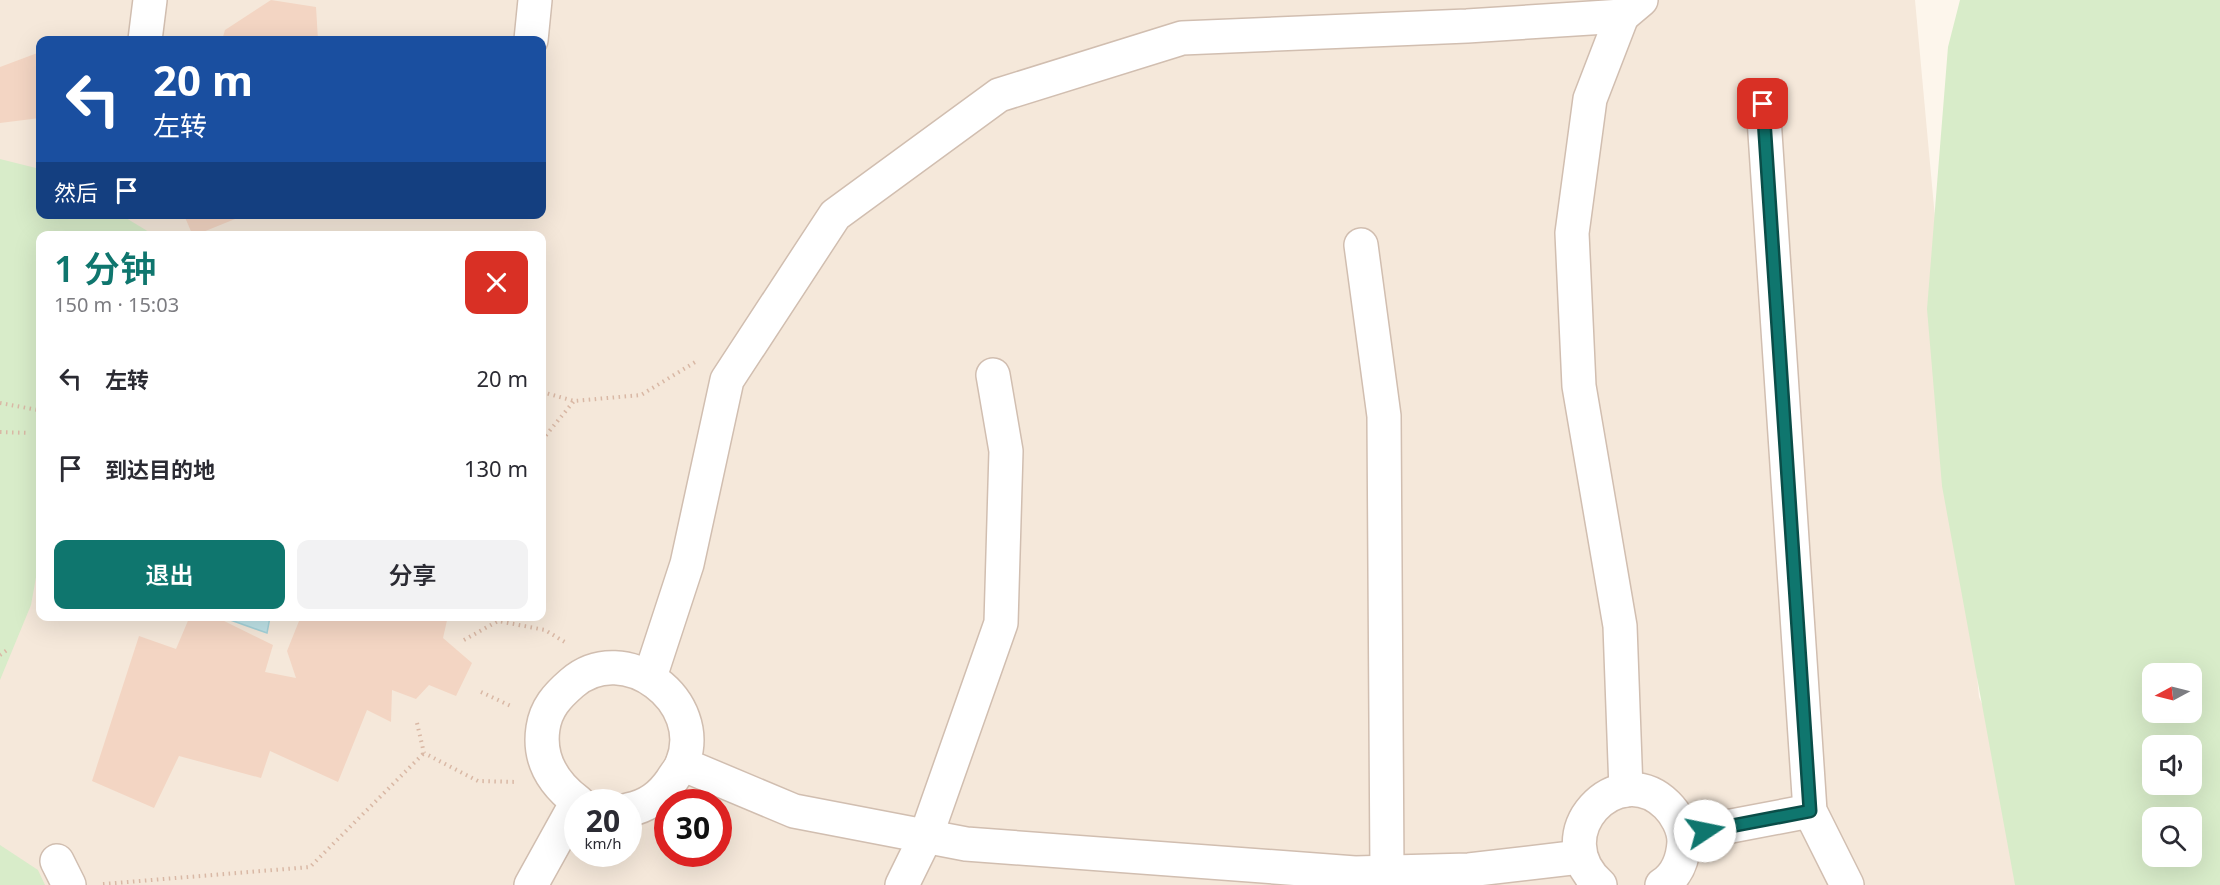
<!DOCTYPE html>
<html lang="zh">
<head>
<meta charset="utf-8">
<style>
	:root { --surface:#fff; --page:#f2f2f3; --text:#2b2b33; --muted:#7c7c81; --accent:#0f766e }
	body { margin:0; font-family:"Noto Sans","Noto Sans SC",sans-serif; background:var(--page); color:var(--text); height:100vh; display:flex; flex-direction:column; font-size:22px; white-space:nowrap }
	* { box-sizing:border-box; margin:0 }
	p { font-size:20px; color:var(--muted) }
	.icon { flex:none; width:33px; height:33px; fill:none; stroke:currentColor; stroke-width:2; stroke-linecap:round; stroke-linejoin:round }
	.map { position:relative; flex:1; overflow:hidden }
	.side { position:absolute; left:36px; top:231px; width:510px; height:390px; display:flex; flex-direction:column; background:var(--surface); border-radius:12px; box-shadow:0 6px 24px #0002 }
	.side>* { flex:none }
	.guide { position:absolute; left:36px; top:36px; width:510px; height:183px; border-radius:12px; box-shadow:0 6px 24px #0002; background:#1a4fa0; color:#fff; overflow:hidden }
	.needle { width:39px; rotate:263deg }
	.fabs { position:absolute; left:2142px; top:663px; display:grid; gap:12px }
	.fabs a { display:grid; place-items:center; width:60px; height:60px; border-radius:12px; background:var(--surface); box-shadow:0 6px 24px #0002; font-size:30px }
	.speed { position:absolute; left:564px; top:789px; display:flex; gap:12px; font-size:30px; font-weight:700; text-align:center }
	.speed>* { display:grid; place-content:center; width:78px; height:78px; border-radius:50%; background:var(--surface); box-shadow:0 6px 24px #0002; line-height:1 }
	.speed small { font-size:15px; font-weight:400 }
	.speed .limit { border:9px solid #d22; background:#fff; color:#111 }
	.pin { position:absolute; display:grid; place-items:center; width:51px; height:51px; color:#fff; margin:-26px; border-radius:12px; box-shadow:0 3px 9px #0006 }
	.me { position:absolute; width:66px; margin:-33px; rotate:79deg; stroke-linejoin:round; filter:drop-shadow(0 0 4px #0008) }
	.turn { display:flex; align-items:center; gap:21px; height:126px; padding:0 18px; font-size:27px }
	.turn .icon { width:78px; height:78px; stroke-width:2.5 }
	.turn b { display:block; font-size:42px; line-height:51px }
	.then { display:flex; align-items:center; height:57px; padding:0 18px; background:#0003; gap:12px; font-size:22px }
	.round { display:grid; place-items:center; flex:none; width:63px; height:63px; border-radius:12px; background:var(--page) }
	.overview { display:flex; align-items:center; justify-content:space-between; height:102px; padding:0 18px }
	h1 { font-size:36px; font-weight:600; line-height:45px; color:var(--accent) }
	.primary-button { display:flex; gap:12px; margin-top:auto; padding:12px 18px }
	.primary-button a { flex:1; height:69px; border-radius:12px; background:var(--accent); color:#fff; font-size:24px; font-weight:600; line-height:69px; text-align:center }
	.primary-button a+a { background:var(--page); color:var(--text) }
	ul { padding:0; list-style:none }
	li { display:flex; align-items:center; gap:18px; height:90px; padding:0 18px }
	li div { flex:1 }
	li b { display:block; font-size:22px }
	li em { font-style:normal }
	.map>svg:first-child { display:block }
	.residential { fill:#f5e8da; fill-rule:evenodd }
	.green { fill:#d8ecc9; fill-rule:evenodd }
	.water { fill:#bfe3e8; stroke:#a5d3da; stroke-width:1.5 }
	.building { fill:#f3d5c3 }
	.lines { fill:none; stroke-linecap:round; stroke-linejoin:round }
	.minor-casing { stroke:#d1beb0; stroke-width:36 }
	.path { stroke:#d9b8a5; stroke-width:4; stroke-dasharray:1.5 4.5; stroke-linecap:butt }
	.minor { stroke:#fff; stroke-width:33 }
	.route-casing { stroke:#0a4d48; stroke-width:15 }
	.route { stroke:#0f766e; stroke-width:10 }
</style>
</head>
<body>
<div class="map">
<svg width="2220" height="885" viewBox="0 0 2220 885">
	<rect width="100%" height="100%" fill="#fdf6ec"/>
	<!-- residential -->
	<path class="residential" d="M0,0H1915L1979,697L2061,885H0ZM40,40H542V214H40ZM40,236H542V616H40ZM578,802H628V854H578ZM668,802H718V854H668Z"/>
	<!-- green -->
	<g class="green">
		<path d="M1960,0H2220V885H2015L1942,486L1927,309L1948,47ZM2152,674H2192V712H2152ZM2152,746H2192V784H2152ZM2152,818H2192V856H2152Z"/>
		<polygon points="0,159 40,169 40,214 121,215 154,235 40,236 40,555 31,605 0,680"/>
		<polygon points="0,845 38,870 45,885 0,885"/>
	</g>
	<!-- water -->
	<polygon class="water" points="222,617 270,617 267,633"/>
	<!-- building -->
	<g class="building">
		<polygon points="271,0 316,7 318,40 222,40 225,30"/>
		<polygon points="40,52 40,118 0,123 0,67"/>
		<polygon points="184,215 245,215 193,236"/>
		<polygon points="190,616 214,616 273,645 265,672 296,678 287,651 301,616 448,616 443,638 472,663 456,696 429,685 416,699 392,690 391,722 367,710 338,782 270,751 261,778 179,756 154,808 92,781 139,636 176,649"/>
	</g>
	<g class="lines">
		<!-- minor casing -->
		<g class="minor-casing">
			<g id="minor">
				<polyline points="1622,16 1590,99 1572,233 1579,386 1620,626 1626,790"/>
				<polyline points="145,40 150,0"/>
				<polyline points="531,40 535,0"/>
				<polyline points="1763,103 1810,811 1847,885"/>
				<polyline points="1361,245 1384,416 1387,872 1390,885"/>
				<polyline points="650,677 687,564 727,380 835,215 999,95 1182,38 1467,26 1622,16 1641,0"/>
				<polyline points="682,764 794,811 966,844 1355,873 1469,870 1580,857"/>
				<path d="M578,802C554,784 538,760 543,728C546,708 557,696 572,683C624,638 708,701 682,764C680,769 675,775 672,780C661,796 648,806 628,810"/>
				<polyline points="1684,835 1810,811"/>
				<polyline points="57,861 69,885"/>
				<polyline points="531,885 577,802"/>
				<polyline points="902,885 926,836 1001,623 1006,451 993,375"/>
				<path d="M1600,885C1543,835 1617,756 1667,805C1676,814 1684,828 1684,842C1683,859 1678,875 1662,885"/>
			</g>
		</g>
		<!-- path -->
		<g class="path">
			<polyline points="542,392 574,401 641,395 697,361"/>
			<polyline points="0,403 38,410 40,407"/>
			<polyline points="0,432 30,433"/>
			<polyline points="542,440 574,401"/>
			<polyline points="464,640 498,621 545,630 568,644"/>
			<polyline points="0,655 7,650"/>
			<polyline points="481,692 513,707"/>
			<polyline points="417,723 424,753 478,781 518,782"/>
			<polyline points="103,884 310,867 424,753"/>
		</g>
		<!-- minor -->
		<use href="#minor" class="minor"/>
	</g>
	<g class="lines">
		<!-- route casing -->
		<g class="route-casing">
			<polyline id="route" points="1705,831 1810,811 1763,104"/>
		</g>
		<!-- route -->
		<use href="#route" class="route"/>
	</g>
</svg>
<div class="fabs">
<a><svg class="needle" viewBox="-14 -14 28 28"><path d="M0-13l5 13h-10z" fill="#e53935"/><path d="M0 13l5-13h-10z" fill="#7c7c81"/></svg></a>
<a><svg class="icon" aria-label="sound" viewBox="0 0 24 24"><path d="M4 9h4l5-4v14l-5-4H4zM17 9q2 3 0 6"/></svg></a>
<a><svg class="icon" aria-label="search" viewBox="0 0 24 24"><circle cx="10" cy="10" r="6"/><path d="M15 15l6 6"/></svg></a>
</div>
<div class="speed"><div>20<small>km/h</small></div><div class="limit">30</div></div>
<div class="pin" style="left:1763px;top:104px;background:#d93025"><svg class="icon" aria-label="arrive" viewBox="0 0 24 24"><path d="M6 21V4h12l-3 4 3 4H6"/></svg></div>
<svg class="me" style="left:1705px;top:831px" viewBox="-20 -20 40 40"><circle r="19" fill="#fff"/><path d="M0-13L10 11 0 6-10 11z" fill="#0f766e"/></svg>
<div class="guide">
<div class="turn"><svg class="icon" aria-label="left" viewBox="0 0 24 24"><path d="M17 20v-9H6M10 6l-5 5 5 5"/></svg><div><b>20 m</b>左转</div></div>
<div class="then">然后<svg class="icon" aria-label="arrive" viewBox="0 0 24 24"><path d="M6 21V4h12l-3 4 3 4H6"/></svg></div>
</div>
<section class="side">
<div class="overview"><div><h1>1 分钟</h1><p>150 m · 15:03</p></div><a class="round" style="background:#d93025;color:#fff"><svg class="icon" aria-label="close" viewBox="0 0 24 24"><path d="M6 6l12 12M18 6L6 18"/></svg></a></div>
<ul>
<li><svg class="icon" aria-label="left" viewBox="0 0 24 24"><path d="M17 20v-9H6M10 6l-5 5 5 5"/></svg><div><b>左转</b></div><em>20 m</em></li>
<li><svg class="icon" aria-label="arrive" viewBox="0 0 24 24"><path d="M6 21V4h12l-3 4 3 4H6"/></svg><div><b>到达目的地</b></div><em>130 m</em></li>
</ul>
<div class="primary-button"><a>退出</a><a>分享</a></div>
</section>
</div>
</body>
</html>
